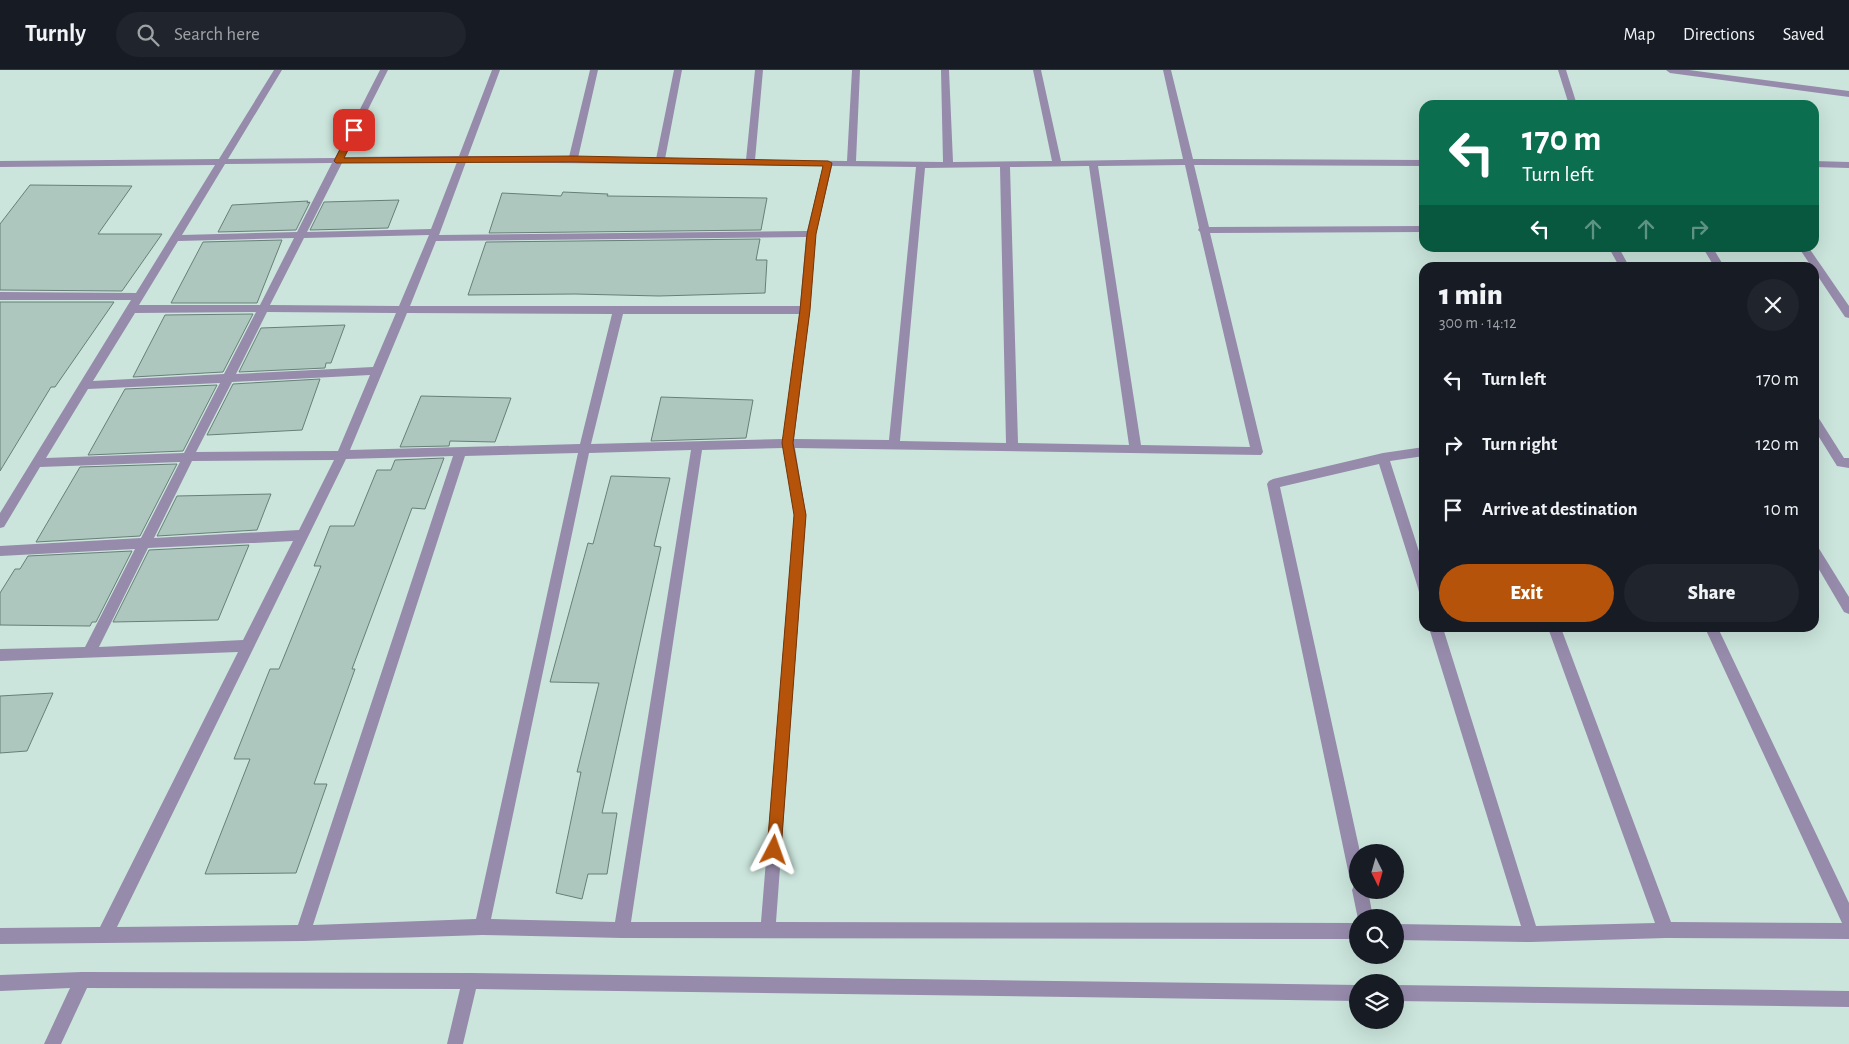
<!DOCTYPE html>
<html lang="en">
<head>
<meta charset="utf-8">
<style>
	:root { --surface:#171b24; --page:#20242c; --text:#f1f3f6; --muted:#9ea1a6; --line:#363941; --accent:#b45309 }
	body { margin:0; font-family:"Alegreya Sans",sans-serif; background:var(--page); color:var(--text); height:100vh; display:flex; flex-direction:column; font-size:19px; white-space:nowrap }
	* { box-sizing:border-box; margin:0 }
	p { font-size:16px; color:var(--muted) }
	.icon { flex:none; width:28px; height:28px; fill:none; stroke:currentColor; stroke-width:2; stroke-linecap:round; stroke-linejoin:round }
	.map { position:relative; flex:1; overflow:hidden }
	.details { position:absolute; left:1419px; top:192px; width:400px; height:370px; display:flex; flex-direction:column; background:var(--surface); border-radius:15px; box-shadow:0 5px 20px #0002 }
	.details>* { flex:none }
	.guide { position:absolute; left:1419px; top:30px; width:400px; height:152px; border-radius:15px; box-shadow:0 5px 20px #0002; background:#0b6e4f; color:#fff; overflow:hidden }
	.needle { width:32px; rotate:175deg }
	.tools { position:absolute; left:1349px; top:774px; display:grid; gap:10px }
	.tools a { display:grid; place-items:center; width:55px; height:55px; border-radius:50%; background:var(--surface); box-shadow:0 5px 20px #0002; font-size:25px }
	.pin { position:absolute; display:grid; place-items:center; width:42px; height:42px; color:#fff; margin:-21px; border-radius:10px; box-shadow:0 2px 8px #0006 }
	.me { position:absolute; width:55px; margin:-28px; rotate:4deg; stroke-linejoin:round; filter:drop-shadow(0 0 4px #0008) }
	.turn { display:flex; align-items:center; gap:18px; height:105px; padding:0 20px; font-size:22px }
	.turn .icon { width:65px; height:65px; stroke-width:2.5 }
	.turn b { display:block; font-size:35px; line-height:42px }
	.lanes { display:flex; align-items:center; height:48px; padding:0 20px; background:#0003; justify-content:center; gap:25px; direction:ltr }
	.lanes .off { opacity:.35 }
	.round { display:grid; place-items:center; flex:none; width:52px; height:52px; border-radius:26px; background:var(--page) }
	.headline { display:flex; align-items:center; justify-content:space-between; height:85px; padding:0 20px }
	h1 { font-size:30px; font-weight:800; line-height:38px }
	.action { display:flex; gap:10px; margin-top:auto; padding:10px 20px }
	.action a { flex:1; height:58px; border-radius:30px; background:var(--accent); color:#fff; font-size:20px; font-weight:800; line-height:58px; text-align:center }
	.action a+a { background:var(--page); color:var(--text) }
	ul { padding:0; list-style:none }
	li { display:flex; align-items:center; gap:15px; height:65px; padding:0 20px }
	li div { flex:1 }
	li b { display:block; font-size:19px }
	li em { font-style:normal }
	header { display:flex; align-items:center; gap:30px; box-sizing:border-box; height:70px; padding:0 25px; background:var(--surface); border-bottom:1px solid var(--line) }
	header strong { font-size:24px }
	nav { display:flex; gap:28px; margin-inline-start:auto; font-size:18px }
	.search { width:350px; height:45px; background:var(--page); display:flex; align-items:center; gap:12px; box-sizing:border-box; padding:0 18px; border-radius:28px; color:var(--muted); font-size:19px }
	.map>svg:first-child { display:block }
	.building { fill:#adc7be; stroke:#677f77 }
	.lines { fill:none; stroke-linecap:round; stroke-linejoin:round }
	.minor { fill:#968bab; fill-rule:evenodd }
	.route { fill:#b45309; stroke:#753606 }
</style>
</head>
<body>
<header>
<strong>Turnly</strong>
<div class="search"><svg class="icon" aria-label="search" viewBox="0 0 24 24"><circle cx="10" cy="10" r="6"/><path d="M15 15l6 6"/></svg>Search here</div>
<nav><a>Map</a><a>Directions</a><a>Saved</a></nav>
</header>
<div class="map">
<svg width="1849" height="974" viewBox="0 0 1849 974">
	<rect width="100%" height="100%" fill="#cbe5dc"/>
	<!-- building -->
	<g class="building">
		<polygon points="30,115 132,116 98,164 162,164 122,221 0,220 0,154"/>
		<polygon points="563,122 608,124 607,126 767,128 761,160 489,163 502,123 561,126"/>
		<polygon points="399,130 388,158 310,160 324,132"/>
		<polygon points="308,131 307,133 310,132 296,160 218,162 232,135"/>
		<polygon points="760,169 756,190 767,190 765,223 659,226 575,224 468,225 486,172"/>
		<polygon points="282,170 257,233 171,233 203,172"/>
		<polygon points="0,232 114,232 55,317 51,317 0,401"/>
		<polygon points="253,244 223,302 133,307 165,245"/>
		<polygon points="345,255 331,293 326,293 325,298 239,302 261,258"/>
		<polygon points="320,309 302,360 207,365 233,314"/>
		<polygon points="217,315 183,381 88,385 125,319"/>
		<polygon points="421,326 511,328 495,372 450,371 449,376 400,377"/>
		<polygon points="661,327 753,330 746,368 651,371"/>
		<polygon points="444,388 425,439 412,438 352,599 355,599 314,714 327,714 296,803 205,804 250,689 234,689 270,599 279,599 321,496 314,496 330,456 354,456 377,400 391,400 395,390"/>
		<polygon points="177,394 140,466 36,472 80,397"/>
		<polygon points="611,406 670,408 654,476 661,477 602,743 617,743 607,804 588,804 582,829 556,823 581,702 577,702 599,613 550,612 588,473 593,474"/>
		<polygon points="271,424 257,460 157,466 177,426"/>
		<polygon points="249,475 218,550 113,552 149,480"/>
		<polygon points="132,481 96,552 92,552 90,556 0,555 0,523 15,499 20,499 28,486"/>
		<polygon points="53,623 27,681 0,683 0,626"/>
	</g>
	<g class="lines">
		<!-- minor -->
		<g class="minor">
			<path d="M274,0H282L228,89L335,88L380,0H388L344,87L459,86L492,0H500L468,86L569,87L590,0H598L578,88L656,89L674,0H682L665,89L746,90L755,0H763L755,90L847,91L852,0H860L856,91L943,92L941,0H949L953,92L1052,91L1033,0H1041L1061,91L1183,89L1163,0H1171L1193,89L1424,90V96L1194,95L1209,157L1424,156V162L1210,163L1263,382L1261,385L795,378L806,445L776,852L1358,853V869L622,868L482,865L303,871L0,874V858L100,857L238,582L0,591V579L85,577L135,479L0,486V476L141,468L180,392L40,397L4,457L0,458V443L131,230H0V222L136,223L215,95L0,97V91L219,89ZM457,92L431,159L307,162L342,93ZM466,92L823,96L807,161L439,165ZM332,93L297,162L182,165L225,94ZM1185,95L1199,158L1198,160L1200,162L1250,377L1141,375L1098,96ZM832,96L916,97L889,370L794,369L810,240L816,164ZM1089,96L1129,375L1018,373L1010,97ZM1000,97L1006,373L900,371L925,98ZM429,165L399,236L270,235L304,168ZM806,167L800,236H410L436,171ZM294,168L260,235H139L178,171ZM256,242L224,304L93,311L135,243ZM267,242L396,243L373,297L236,304ZM407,243L612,244L580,374L350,380ZM623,244H799L783,369L591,374ZM370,305L338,381L196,382L232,312ZM220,313L184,383L46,388L88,319ZM783,378L794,445L761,852H631L702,380ZM691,380L615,852L491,849L589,383ZM578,383L476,849L313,855L465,386ZM453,386L298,855L117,857L346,389ZM334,390L299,460L154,468L192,391ZM293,471L243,570L99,577L148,478Z"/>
			<polygon points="1558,0 1566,0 1577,35 1569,35"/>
			<polygon points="1666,0 1689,0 1849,21 1849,27 1670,3"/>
			<polygon points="1814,91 1849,92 1849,98 1814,97"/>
			<polygon points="1609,178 1619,178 1630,198 1620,198"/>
			<polygon points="1703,178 1713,178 1725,198 1715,198"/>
			<polygon points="1799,178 1809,178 1849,236 1849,248 1845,247"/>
			<polygon points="1814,346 1818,347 1844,388 1849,388 1849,398 1837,396 1814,359"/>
			<polygon points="1424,377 1424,386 1390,391 1424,497 1424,523 1419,522 1418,518 1379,394 1280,417 1360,782 1358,782 1358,820 1368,820 1373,848 1358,849 1352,820 1354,816 1350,810 1267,414 1269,411 1273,409 1383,383"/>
			<polygon points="1814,476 1818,477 1849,527 1849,544 1844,542 1814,491"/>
			<polygon points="1429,558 1443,558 1536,856 1655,853 1548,558 1561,558 1671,852 1842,853 1705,558 1718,558 1849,833 1849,869 1666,868 1531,872 1395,870 1395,854 1521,856"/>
			<polygon points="82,902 470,903 1358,915 1358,931 476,919 463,974 447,974 460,919 87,918 61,974 44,974 70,918 0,921 0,905"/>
			<polygon points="1395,915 1849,921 1849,937 1395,931"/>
		</g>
	</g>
	<!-- route -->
	<polygon class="route" points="354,58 358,60 344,88 573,86 828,91 832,93 816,164 810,240 793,373 806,445 781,780 779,785 774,787 769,785 767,780 794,445 782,373 800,240 807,164 823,96 573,92 336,93 334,91 350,60"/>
</svg>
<div class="tools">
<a><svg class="needle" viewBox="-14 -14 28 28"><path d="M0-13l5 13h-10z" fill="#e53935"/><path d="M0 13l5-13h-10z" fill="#9ea1a6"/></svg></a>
<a><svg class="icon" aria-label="search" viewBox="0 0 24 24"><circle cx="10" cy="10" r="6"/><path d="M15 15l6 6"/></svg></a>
<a><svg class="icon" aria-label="layers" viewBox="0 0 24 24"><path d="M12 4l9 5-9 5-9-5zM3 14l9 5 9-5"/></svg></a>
</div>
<div class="pin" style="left:354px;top:60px;background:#d93025"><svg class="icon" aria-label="arrive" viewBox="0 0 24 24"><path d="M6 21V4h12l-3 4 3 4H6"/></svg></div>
<svg class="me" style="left:774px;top:780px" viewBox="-20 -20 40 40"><path d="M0-17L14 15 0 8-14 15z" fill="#b45309" stroke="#fff" stroke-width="4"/></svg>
<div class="guide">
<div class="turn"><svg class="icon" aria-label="left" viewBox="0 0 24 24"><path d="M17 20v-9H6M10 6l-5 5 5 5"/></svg><div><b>170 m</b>Turn left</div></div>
<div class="lanes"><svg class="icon" aria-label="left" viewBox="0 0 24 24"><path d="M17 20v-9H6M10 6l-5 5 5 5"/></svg><svg class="icon off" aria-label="ahead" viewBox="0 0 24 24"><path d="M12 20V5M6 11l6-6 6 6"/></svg><svg class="icon off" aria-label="ahead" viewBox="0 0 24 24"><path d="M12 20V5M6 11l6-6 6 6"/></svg><svg class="icon off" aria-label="right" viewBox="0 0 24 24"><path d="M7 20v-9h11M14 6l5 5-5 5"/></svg></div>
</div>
<section class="details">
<div class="headline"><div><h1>1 min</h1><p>300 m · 14:12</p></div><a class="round"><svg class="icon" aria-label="close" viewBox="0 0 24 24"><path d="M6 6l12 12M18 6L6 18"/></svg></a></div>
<ul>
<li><svg class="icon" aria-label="left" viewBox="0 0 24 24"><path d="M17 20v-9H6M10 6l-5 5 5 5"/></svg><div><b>Turn left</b></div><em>170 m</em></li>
<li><svg class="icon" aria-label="right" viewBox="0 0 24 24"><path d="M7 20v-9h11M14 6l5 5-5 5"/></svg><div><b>Turn right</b></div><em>120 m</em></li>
<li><svg class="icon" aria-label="arrive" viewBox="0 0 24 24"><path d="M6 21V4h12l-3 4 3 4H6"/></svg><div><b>Arrive at destination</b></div><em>10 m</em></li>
</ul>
<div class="action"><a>Exit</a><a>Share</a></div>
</section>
</div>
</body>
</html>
